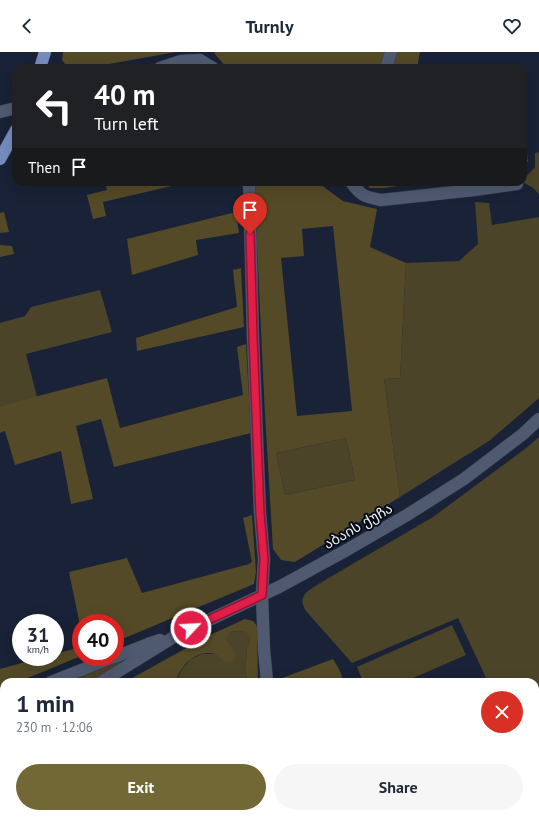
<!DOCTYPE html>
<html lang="en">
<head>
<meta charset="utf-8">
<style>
	:root { --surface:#fff; --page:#f6f6f7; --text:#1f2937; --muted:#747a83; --accent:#716836 }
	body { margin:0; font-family:"PT Sans","Noto Sans Georgian",sans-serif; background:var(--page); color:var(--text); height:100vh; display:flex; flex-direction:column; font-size:15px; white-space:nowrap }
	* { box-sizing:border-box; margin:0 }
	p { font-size:13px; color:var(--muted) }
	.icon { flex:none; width:22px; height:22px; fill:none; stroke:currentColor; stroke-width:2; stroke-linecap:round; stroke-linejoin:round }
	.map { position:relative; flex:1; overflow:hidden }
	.side { position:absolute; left:0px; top:626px; width:539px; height:140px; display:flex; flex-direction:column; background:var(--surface); border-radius:12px 12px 0 0; box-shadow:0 4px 16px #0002 }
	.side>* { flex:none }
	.guide { position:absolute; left:12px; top:12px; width:515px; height:122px; border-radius:12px; box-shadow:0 4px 16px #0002; background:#202124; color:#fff; overflow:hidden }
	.speed { position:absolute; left:12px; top:562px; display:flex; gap:8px; font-size:20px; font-weight:700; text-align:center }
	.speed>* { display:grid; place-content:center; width:52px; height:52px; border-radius:50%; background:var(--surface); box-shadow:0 4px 16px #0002; line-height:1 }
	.speed small { font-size:10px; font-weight:400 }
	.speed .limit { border:6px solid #d22; background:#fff; color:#111 }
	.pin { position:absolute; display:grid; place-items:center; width:34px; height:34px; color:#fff; margin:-41px -17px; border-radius:50% 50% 50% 0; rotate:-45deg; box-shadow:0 0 4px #0007 }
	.pin .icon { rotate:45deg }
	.me { position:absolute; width:44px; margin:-22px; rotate:65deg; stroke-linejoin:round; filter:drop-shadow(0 0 3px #0008) }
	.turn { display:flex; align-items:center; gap:14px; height:84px; padding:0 16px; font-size:18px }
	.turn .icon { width:52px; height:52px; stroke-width:2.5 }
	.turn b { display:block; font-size:28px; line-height:34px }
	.then { display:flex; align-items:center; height:38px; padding:0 16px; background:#0003; gap:8px; font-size:15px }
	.round { display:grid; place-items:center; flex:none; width:42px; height:42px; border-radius:21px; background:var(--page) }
	.summary { display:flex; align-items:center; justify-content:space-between; height:68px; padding:0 16px }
	h1 { font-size:24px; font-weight:700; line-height:30px }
	.cta { display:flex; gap:8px; margin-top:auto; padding:8px 16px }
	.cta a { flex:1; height:46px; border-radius:24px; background:var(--accent); color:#fff; font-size:16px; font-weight:700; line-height:46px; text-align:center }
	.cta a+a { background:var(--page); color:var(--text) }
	header { display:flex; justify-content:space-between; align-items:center; height:52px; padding:0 16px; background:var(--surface); font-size:18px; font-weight:700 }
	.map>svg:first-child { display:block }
	.green { fill:#4b4429 }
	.forest { fill:#544a27; fill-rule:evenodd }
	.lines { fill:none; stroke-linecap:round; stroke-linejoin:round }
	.minor-casing { stroke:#393e4e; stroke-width:13 }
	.major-casing { stroke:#393e4e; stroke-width:13 }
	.minor { stroke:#4f5a71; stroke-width:12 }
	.major { stroke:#768dbf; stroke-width:12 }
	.route-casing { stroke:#92132f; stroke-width:10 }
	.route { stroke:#e11d48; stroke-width:7 }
	.labels { text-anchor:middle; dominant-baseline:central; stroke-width:4; stroke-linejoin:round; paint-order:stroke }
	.street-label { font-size:14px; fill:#f1f5fd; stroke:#080c15 }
</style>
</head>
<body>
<header><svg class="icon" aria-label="back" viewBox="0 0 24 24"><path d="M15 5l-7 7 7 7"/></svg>Turnly<svg class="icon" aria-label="heart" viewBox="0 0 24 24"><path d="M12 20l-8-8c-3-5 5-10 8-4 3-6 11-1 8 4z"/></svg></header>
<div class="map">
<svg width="539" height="766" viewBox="0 0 539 766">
	<rect width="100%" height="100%" fill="#192236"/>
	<!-- green -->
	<g class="green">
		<polygon points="539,100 539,142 533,136 523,130 523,128 535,115 535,101"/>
		<polygon points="475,150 489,151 492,173 539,165 539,346 489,389 400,445 384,327 400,326 406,211 459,209 478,192"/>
		<polygon points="100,238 112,280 26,302 37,345 0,354 0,271 25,264 31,255"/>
		<path d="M539,385V766H422L421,762H535V630H488L458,566L352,611L306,559C297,544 307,539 320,531L433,465L525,397Z"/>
		<polygon points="346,386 355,428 285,443 276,401"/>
		<polygon points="452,573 466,603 404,630 363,630 357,615"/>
		<polygon points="232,579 247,580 250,586 247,598 245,619 248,630 176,630 182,617 191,607 202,602 216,602 226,610 231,593 224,587"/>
		<polygon points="120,609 122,613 90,630 69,630"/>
		<polygon points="4,696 4,760 0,764 0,697"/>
	</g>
	<!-- forest -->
	<g class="forest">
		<polygon points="63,0 176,0 87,16 68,16 62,8"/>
		<polygon points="215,0 385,0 380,16 227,16 214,1"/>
		<polygon points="395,0 420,0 417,16 390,16"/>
		<polygon points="523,94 526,95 528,109 523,113"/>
		<polygon points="105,130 176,130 176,133 103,150 106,164 93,167 87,143 107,138"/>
		<path d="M254,130H317L343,149L377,157L370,195L406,211L400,326L384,327L400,445L295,510L281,508L273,497L265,363ZM333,174L352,359L297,364L281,206L304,204L302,177ZM346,386L355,428L285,443L276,401Z"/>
		<polygon points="363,130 426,130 384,136 370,136"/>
		<polygon points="4,160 9,180 0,181 0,161"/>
		<polygon points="236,160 239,181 196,188 198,203 132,223 127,187"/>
		<polygon points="0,193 12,194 14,202 0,205"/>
		<polygon points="241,216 244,275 137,299 136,286 237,255 233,218"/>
		<polygon points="246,292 251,381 114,415 101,367 76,374 93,447 71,452 61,399 15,413 5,379 0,381 0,354 107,326 120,376 243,343 237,295"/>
		<polygon points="252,463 256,520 254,532 115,590 115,571 81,571 81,578 69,520 127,506 142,541 249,512 252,510 243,466"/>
		<path d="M245,567L253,569L257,574L258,630H248L245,619L247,598L250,586L246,580L232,579L225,587L231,593L236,605C234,607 231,610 228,610C223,611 220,604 215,602C197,597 180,613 176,630H125L210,583Z"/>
		<polygon points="81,595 81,604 18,630 4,630 4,636 0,637 0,617 43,605 55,605 55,602"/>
		<polygon points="333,607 339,617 344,630 274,630 274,629"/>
		<polygon points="101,762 134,762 136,766 103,766"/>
		<polygon points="270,762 300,762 301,766 271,766"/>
		<polygon points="312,762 338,762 340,766 314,766"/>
	</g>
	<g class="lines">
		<!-- minor casing -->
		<g class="minor-casing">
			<g id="minor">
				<polyline points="160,16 181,9 200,8 213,16"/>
				<polyline points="386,16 391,0"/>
				<polyline points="0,60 16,56"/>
				<polyline points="249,130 253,285 260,461 264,507 262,543 264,597 267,630"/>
				<path d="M351,130C361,144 365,145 381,148L474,138L517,132"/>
				<polyline points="115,605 148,592 160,588"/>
				<polyline points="51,630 114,605"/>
				<polyline points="101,630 177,583 279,535 345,499 407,463 464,427 523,382 539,367"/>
				<path d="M4,652C1,659 0,663 4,670"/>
				<polyline points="0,682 4,680"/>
				<polyline points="306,762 307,766"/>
			</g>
		</g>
		<!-- major casing -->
		<g class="major-casing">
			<g id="major">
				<polyline points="40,16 45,0"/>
				<polyline points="0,107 16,78"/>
			</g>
		</g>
		<!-- minor -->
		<use href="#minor" class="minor"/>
		<!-- major -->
		<use href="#major" class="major"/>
	</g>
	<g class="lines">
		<!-- route casing -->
		<g class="route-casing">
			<polyline id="route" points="191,576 262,543 264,507 260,461 253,285 250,182"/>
		</g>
		<!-- route -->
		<use href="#route" class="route"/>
	</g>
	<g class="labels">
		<!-- street labels -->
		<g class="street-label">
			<text transform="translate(358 474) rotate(-30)">აბაის ქუჩა</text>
		</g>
	</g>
</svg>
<div class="speed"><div>31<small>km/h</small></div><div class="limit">40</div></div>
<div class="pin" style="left:250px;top:182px;background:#d93025"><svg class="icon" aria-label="arrive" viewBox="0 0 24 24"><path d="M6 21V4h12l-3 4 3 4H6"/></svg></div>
<svg class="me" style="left:191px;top:576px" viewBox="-20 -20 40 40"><circle r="17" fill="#e11d48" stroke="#fff" stroke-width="3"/><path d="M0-11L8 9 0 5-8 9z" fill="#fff"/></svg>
<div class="guide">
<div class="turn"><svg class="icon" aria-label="left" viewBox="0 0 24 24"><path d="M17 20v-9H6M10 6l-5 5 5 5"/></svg><div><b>40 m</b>Turn left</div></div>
<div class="then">Then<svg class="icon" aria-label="arrive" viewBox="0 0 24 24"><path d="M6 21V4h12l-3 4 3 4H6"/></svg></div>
</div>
<section class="side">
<div class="summary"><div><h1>1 min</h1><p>230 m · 12:06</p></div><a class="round" style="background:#d93025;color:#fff"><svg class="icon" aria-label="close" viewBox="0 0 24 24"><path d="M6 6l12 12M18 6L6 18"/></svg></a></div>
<div class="cta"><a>Exit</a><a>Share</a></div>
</section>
</div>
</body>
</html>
